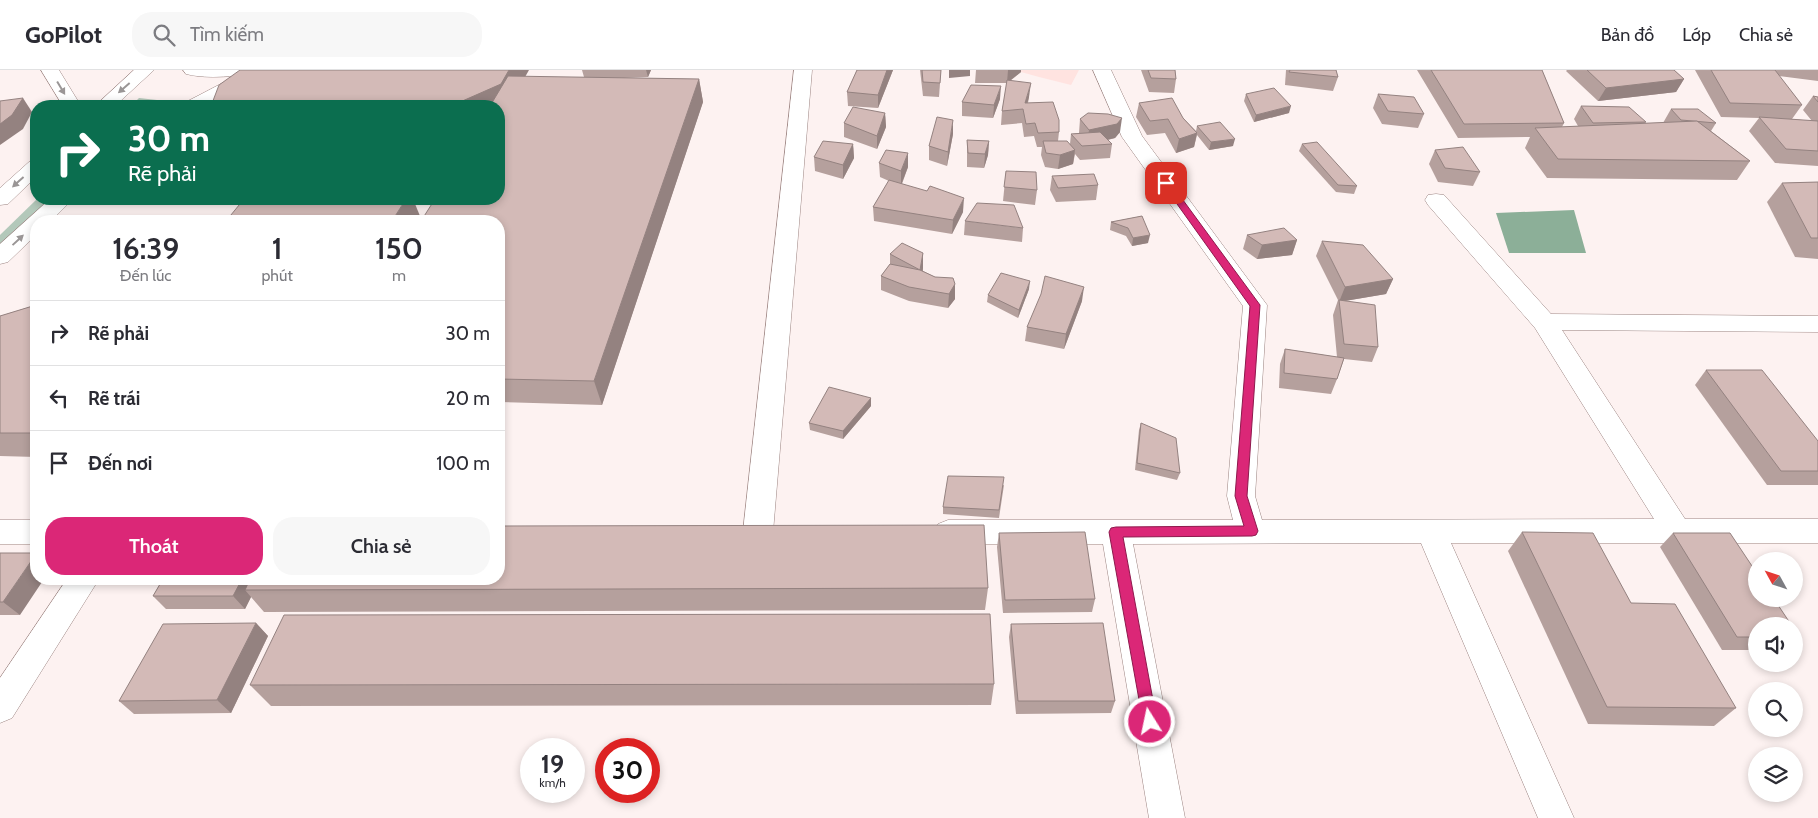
<!DOCTYPE html>
<html lang="vi">
<head>
<meta charset="utf-8">
<style>
	:root { --surface:#fff; --page:#f7f7f7; --text:#2b2b33; --muted:#7c7c81; --line:#e1e1e2; --accent:#db2777 }
	body { margin:0; font-family:Cabin,sans-serif; background:var(--page); color:var(--text); height:100vh; display:flex; flex-direction:column; font-size:19px; white-space:nowrap }
	* { box-sizing:border-box; margin:0 }
	p { font-size:16px; color:var(--muted) }
	.icon { flex:none; width:28px; height:28px; fill:none; stroke:currentColor; stroke-width:2; stroke-linecap:round; stroke-linejoin:round }
	.map { position:relative; flex:1; overflow:hidden }
	.details { position:absolute; left:30px; top:145px; width:475px; height:370px; display:flex; flex-direction:column; background:var(--surface); border-radius:20px; box-shadow:0 2px 8px #0003 }
	.details>* { flex:none }
	.guide { position:absolute; left:30px; top:30px; width:475px; height:105px; border-radius:20px; box-shadow:0 2px 8px #0003; background:#0b6e4f; color:#fff; overflow:hidden }
	.needle { width:32px; rotate:310deg }
	.fabs { position:absolute; left:1748px; top:482px; display:grid; gap:10px }
	.fabs a { display:grid; place-items:center; width:55px; height:55px; border-radius:50%; background:var(--surface); box-shadow:0 2px 8px #0003; font-size:25px }
	.speed { position:absolute; left:520px; top:668px; display:flex; gap:10px; font-size:25px; font-weight:700; text-align:center }
	.speed>* { display:grid; place-content:center; width:65px; height:65px; border-radius:50%; background:var(--surface); box-shadow:0 2px 8px #0003; line-height:1 }
	.speed small { font-size:12px; font-weight:400 }
	.speed .limit { border:8px solid #d22; background:#fff; color:#111 }
	.pin { position:absolute; display:grid; place-items:center; width:42px; height:42px; color:#fff; margin:-21px; border-radius:10px; box-shadow:0 2px 8px #0006 }
	.me { position:absolute; width:55px; margin:-28px; rotate:350deg; stroke-linejoin:round; filter:drop-shadow(0 0 4px #0008) }
	.turn { display:flex; align-items:center; gap:18px; height:105px; padding:0 15px; font-size:22px }
	.turn .icon { width:65px; height:65px; stroke-width:2.5 }
	.turn b { display:block; font-size:35px; line-height:42px }
	.eta { display:flex; justify-content:space-evenly; align-items:center; height:85px; text-align:center }
	.eta b { font-size:30px; font-weight:600; line-height:35px }
	.primary-button { display:flex; gap:10px; margin-top:auto; padding:10px 15px }
	.primary-button a { flex:1; height:58px; border-radius:20px; background:var(--accent); color:#fff; font-size:20px; font-weight:600; line-height:58px; text-align:center }
	.primary-button a+a { background:var(--page); color:var(--text) }
	ul { padding:0; list-style:none }
	li { display:flex; align-items:center; gap:15px; height:65px; padding:0 15px; border-top:1px solid var(--line) }
	li div { flex:1 }
	li b { display:block; font-size:19px }
	li em { font-style:normal }
	header { display:flex; align-items:center; gap:30px; box-sizing:border-box; height:70px; padding:0 25px; background:var(--surface); border-bottom:1px solid var(--line) }
	header strong { font-size:24px }
	nav { display:flex; gap:28px; margin-inline-start:auto; font-size:18px }
	.search { width:350px; height:45px; background:var(--page); display:flex; align-items:center; gap:12px; box-sizing:border-box; padding:0 18px; border-radius:20px; color:var(--muted); font-size:19px }
	.map>svg:first-child { display:block }
	.built { fill:#ffe3e0 }
	.green { fill:#b3c8ba }
	.water { fill:#8caf98 }
	.lines { fill:none; stroke-linecap:round; stroke-linejoin:round }
	.minor-casing { stroke:#9b8380; stroke-width:1 }
	.major-casing { stroke:#9b8380; stroke-width:1 }
	.minor { fill:#fff; fill-rule:evenodd }
	.major { fill:#fff; fill-rule:evenodd }
	.wall { fill:#b5a09d }
	.shaded-wall { fill:#948280 }
	.building { fill:#d3bab7; stroke:#948280 }
	.oneway { fill:#9a9696 }
	.route { fill:#db2777; stroke:#8e194d }
</style>
</head>
<body>
<header>
<strong>GoPilot</strong>
<div class="search"><svg class="icon" aria-label="search" viewBox="0 0 24 24"><circle cx="10" cy="10" r="6"/><path d="M15 15l6 6"/></svg>Tìm kiếm</div>
<nav><a>Bản đồ</a><a>Lớp</a><a>Chia sẻ</a></nav>
</header>
<div class="map">
<svg width="1818" height="748" viewBox="0 0 1818 748">
	<rect width="100%" height="100%" fill="#fdf2f1"/>
	<!-- built -->
	<polygon class="built" points="1021,0 1079,0 1071,15 1039,7 1021,2"/>
	<!-- green -->
	<g class="green">
		<polygon points="139,28 175,32 167,36 131,36"/>
		<polygon points="37,129 55,129 0,185 0,165"/>
	</g>
	<!-- water -->
	<polygon class="water" points="1574,140 1586,183 1509,183 1496,143"/>
	<g class="lines">
		<!-- minor casing -->
		<g class="minor-casing">
			<g id="minor">
				<polygon points="794,0 812,0 773,462 768,470 758,474 748,470 743,462"/>
				<polygon points="1093,0 1111,0 1142,66 1267,235 1255,426 1262,450 1654,449 1535,258 1428,135 1425,130 1428,125 1436,124 1444,125 1551,244 1818,246 1818,262 1562,260 1685,449 1818,449 1818,473 1451,473 1574,748 1538,748 1421,473 1133,474 1185,748 1149,748 1103,474 948,474 938,470 933,462 938,454 948,450 1233,450 1227,426 1243,236 1122,67"/>
				<rect x="0" y="450" width="36" height="24"/>
				<polygon points="67,509 99,509 12,648 0,653 0,608"/>
			</g>
		</g>
		<!-- major casing -->
		<g class="major-casing">
			<g id="major">
				<polygon points="41,0 59,0 81,36 63,36"/>
				<polygon points="134,0 154,0 115,36 95,36"/>
				<path d="M183,0H274L271,4L206,36H183L186,32L236,6C219,7 202,8 186,4Z"/>
				<polygon points="36,90 36,107 8,134 0,135 0,118 29,92"/>
				<polygon points="50,129 73,129 51,151 36,151 36,165 8,192 0,194 0,174"/>
			</g>
		</g>
		<!-- minor -->
		<use href="#minor" class="minor"/>
		<!-- major -->
		<use href="#major" class="major"/>
	</g>
	<!-- wall -->
	<g class="wall">
		<polygon points="582,0 651,0 648,7 624,8 699,9 703,32 602,335 499,332 499,151 525,7 584,7"/>
		<polygon points="857,0 893,0 878,38 848,36 847,22"/>
		<polygon points="920,0 941,0 939,27 923,26"/>
		<polygon points="976,0 1021,0 1021,2 1010,11 1029,27 1028,33 1059,62 1058,71 1070,74 1071,64 1079,63 1080,49 1120,62 1115,68 1108,70 1112,74 1110,88 1080,90 1075,84 1073,94 1058,99 1045,97 1041,85 1042,77 1037,77 1034,66 1024,67 1022,53 1001,55 1002,41 1007,13 975,13"/>
		<polygon points="1141,0 1175,0 1176,9 1174,23 1149,22"/>
		<polygon points="1286,0 1336,0 1338,7 1333,21 1285,15"/>
		<polygon points="1417,0 1542,0 1564,53 1562,57 1578,56 1574,49 1581,36 1646,52 1645,53 1663,53 1671,39 1716,53 1711,61 1750,91 1737,110 1547,108 1525,78 1530,67 1458,68"/>
		<polygon points="1567,0 1674,0 1684,9 1676,22 1598,31 1566,1"/>
		<polygon points="1695,0 1818,0 1818,11 1779,6 1802,35 1792,49 1812,51 1803,40 1813,26 1818,27 1818,96 1775,93 1749,61 1759,48 1721,47"/>
		<polygon points="1246,24 1289,43 1254,52 1244,31"/>
		<polygon points="1378,24 1424,44 1418,58 1382,54 1373,38"/>
		<polygon points="1000,29 993,48 962,46 962,32"/>
		<polygon points="1139,33 1183,48 1196,61 1197,56 1233,76 1209,80 1197,65 1194,77 1176,83 1165,63 1147,65 1136,47"/>
		<polygon points="885,43 886,57 877,79 844,67 844,53"/>
		<polygon points="953,64 947,96 929,90 929,76"/>
		<polygon points="967,70 989,71 988,85 984,98 967,97"/>
		<polygon points="853,74 854,88 843,109 815,101 814,87"/>
		<polygon points="1302,74 1357,116 1354,124 1336,122 1299,81"/>
		<polygon points="1435,80 1480,102 1473,116 1438,112 1429,94"/>
		<polygon points="879,93 908,97 902,114 963,142 952,164 874,151 873,137 889,111 880,107"/>
		<polygon points="1006,101 1037,120 1035,135 1003,131"/>
		<polygon points="1052,106 1098,115 1096,130 1056,132 1050,120"/>
		<polygon points="1818,112 1818,189 1795,187 1767,132 1782,113"/>
		<polygon points="1142,146 1148,173 1132,176 1126,166 1110,160 1111,152"/>
		<polygon points="965,151 1023,158 1022,172 964,165"/>
		<polygon points="1247,165 1297,170 1292,185 1257,189 1243,179"/>
		<polygon points="1322,171 1393,209 1386,224 1344,231 1378,277 1372,292 1344,289 1337,309 1331,324 1279,318 1280,294 1285,279 1337,287 1333,245 1338,230 1316,186"/>
		<polygon points="923,183 923,201 935,207 955,214 955,229 948,238 909,231 881,220 881,206 890,194 890,184"/>
		<polygon points="1029,219 1018,248 987,232 988,225"/>
		<polygon points="1082,231 1064,279 1025,271 1027,257"/>
		<polygon points="36,235 36,387 0,386 0,246"/>
		<polygon points="1706,300 1818,371 1818,415 1767,415 1695,315"/>
		<polygon points="871,328 871,336 843,369 810,360 809,353"/>
		<polygon points="1141,353 1180,403 1177,410 1135,400 1139,360"/>
		<polygon points="1004,415 999,448 943,444 943,437"/>
		<polygon points="1522,462 1631,533 1736,638 1714,656 1588,654 1508,481"/>
		<polygon points="999,463 1095,529 1092,542 1003,543 997,477"/>
		<polygon points="1673,463 1756,556 1756,580 1722,580 1660,477"/>
		<polygon points="0,483 20,545 0,545"/>
		<polygon points="163,509 988,518 985,540 264,542 251,527 245,539 166,539 153,526"/>
		<polygon points="256,553 268,566 231,643 134,644 119,631"/>
		<polygon points="1011,554 1115,631 1111,643 1016,644 1009,567"/>
		<polygon points="1794,559 1799,567 1794,572"/>
		<polygon points="994,614 991,635 271,636 250,615"/>
	</g>
	<!-- shaded-wall -->
	<g class="shaded-wall">
		<polygon points="509,0 529,0 508,37 451,36"/>
		<polygon points="646,0 651,0 648,7"/>
		<polygon points="887,0 893,0 878,38 878,25"/>
		<polygon points="949,0 970,0 970,6 949,8"/>
		<polygon points="1008,0 1021,0 1021,2 1007,13"/>
		<polygon points="699,9 703,32 602,335 594,311"/>
		<polygon points="1684,9 1676,22 1598,31 1606,18"/>
		<polygon points="1031,13 1029,27 1024,45 1025,33"/>
		<polygon points="1001,16 1000,29 993,48 994,35"/>
		<polygon points="23,28 32,42 23,59 0,75 0,54"/>
		<polygon points="1291,36 1289,43 1254,52 1256,45"/>
		<polygon points="885,43 886,57 877,79 877,66"/>
		<polygon points="1122,48 1120,62 1115,68 1087,74 1089,60"/>
		<polygon points="953,50 953,64 947,96 948,82"/>
		<polygon points="1197,63 1194,77 1176,83 1179,69"/>
		<polygon points="1235,69 1233,76 1209,80 1211,72"/>
		<polygon points="989,71 988,85 984,98 985,84"/>
		<polygon points="853,74 854,88 843,109 843,95"/>
		<polygon points="1075,80 1073,94 1058,99 1060,85"/>
		<polygon points="908,83 908,97 901,115 901,101"/>
		<polygon points="964,128 963,142 952,164 953,150"/>
		<polygon points="406,129 413,129 420,146 417,151 392,151"/>
		<polygon points="1150,165 1148,173 1132,176 1133,168"/>
		<polygon points="1297,170 1292,185 1257,189 1262,175"/>
		<polygon points="923,183 923,198 920,215 920,200"/>
		<polygon points="1393,209 1386,224 1339,232 1345,217"/>
		<polygon points="1030,211 1029,219 1018,248 1019,240"/>
		<polygon points="955,214 955,229 948,238 949,224"/>
		<polygon points="1084,217 1082,231 1064,279 1066,264"/>
		<polygon points="871,328 871,336 843,369 843,361"/>
		<polygon points="36,484 36,509 44,509 20,545 3,532"/>
		<polygon points="242,509 260,509 245,520 251,527 245,539 233,526"/>
		<polygon points="256,553 268,566 231,643 217,630"/>
	</g>
	<!-- building -->
	<g class="building">
		<polygon points="240,0 509,0 501,14 451,36 211,36 219,15"/>
		<polygon points="857,0 887,0 878,25 847,22"/>
		<polygon points="922,0 941,0 940,13 923,12"/>
		<polygon points="1148,0 1175,0 1176,9 1151,8"/>
		<polygon points="1290,0 1336,0 1338,7 1289,2"/>
		<polygon points="1431,0 1542,0 1564,53 1464,54"/>
		<polygon points="1587,0 1674,0 1684,9 1606,18"/>
		<polygon points="1711,0 1775,0 1802,35 1730,33"/>
		<polygon points="508,6 699,9 594,311 499,309 499,151 421,151 435,129 499,129 499,36 490,36"/>
		<polygon points="1007,10 1031,13 1025,33 1053,32 1059,50 1059,62 1038,63 1035,53 1026,54 1023,39 1002,41"/>
		<polygon points="971,15 1001,16 994,35 962,32"/>
		<polygon points="1274,18 1291,36 1256,45 1246,24"/>
		<polygon points="1378,24 1414,27 1424,44 1388,41"/>
		<polygon points="1813,26 1818,27 1818,32"/>
		<polygon points="23,28 12,45 0,54 0,31"/>
		<polygon points="1172,28 1183,48 1197,63 1179,69 1168,49 1150,51 1139,33"/>
		<polygon points="1581,36 1629,37 1646,52 1593,53"/>
		<polygon points="853,37 885,43 877,66 844,53"/>
		<polygon points="1671,39 1698,39 1716,53 1681,50"/>
		<polygon points="1088,43 1108,44 1122,48 1117,54 1089,60 1080,49"/>
		<polygon points="937,47 953,50 948,82 929,76"/>
		<polygon points="1759,47 1818,51 1818,81 1786,79"/>
		<polygon points="1697,51 1750,91 1558,89 1535,58"/>
		<polygon points="1220,52 1235,69 1211,72 1197,56"/>
		<polygon points="1100,62 1112,74 1082,76 1071,64"/>
		<polygon points="967,70 989,71 985,84 968,83"/>
		<polygon points="823,71 853,74 843,95 814,87"/>
		<polygon points="1043,71 1067,71 1075,80 1060,85 1046,83"/>
		<polygon points="1317,72 1357,116 1338,115 1302,74"/>
		<polygon points="1463,77 1480,102 1445,98 1435,80"/>
		<polygon points="886,80 908,83 901,101 879,93"/>
		<polygon points="1006,101 1036,102 1037,120 1004,117"/>
		<polygon points="1094,104 1098,115 1058,118 1052,106"/>
		<polygon points="889,110 927,121 930,116 964,128 953,150 873,137"/>
		<polygon points="1818,112 1818,168 1811,168 1782,113"/>
		<polygon points="244,129 406,129 392,151 226,151"/>
		<polygon points="977,133 1014,135 1023,158 965,151"/>
		<polygon points="1142,146 1150,165 1133,168 1128,158 1111,152"/>
		<polygon points="1284,158 1297,170 1262,175 1247,165"/>
		<polygon points="1322,171 1363,175 1393,209 1345,217"/>
		<polygon points="902,173 923,183 920,200 890,184"/>
		<polygon points="890,194 920,200 935,207 953,208 955,214 949,224 909,217 881,206"/>
		<polygon points="1001,203 1030,211 1019,240 988,225"/>
		<polygon points="1045,206 1084,217 1066,264 1027,257 1041,224"/>
		<polygon points="1339,230 1375,235 1378,277 1344,274"/>
		<polygon points="36,235 36,363 0,363 0,246"/>
		<polygon points="1285,279 1344,288 1337,309 1284,303"/>
		<polygon points="1706,300 1762,300 1818,371 1818,401 1781,401"/>
		<polygon points="829,317 871,328 843,361 809,353"/>
		<polygon points="1141,353 1176,368 1180,403 1137,393"/>
		<polygon points="948,406 1004,407 999,440 943,437"/>
		<polygon points="984,455 988,518 245,520 250,509 499,509 499,456"/>
		<polygon points="1085,462 1095,529 1005,530 999,463"/>
		<polygon points="1522,462 1593,463 1631,533 1675,534 1736,638 1607,637"/>
		<polygon points="1673,463 1730,463 1756,502 1756,529 1774,529 1792,556 1756,556 1756,567 1737,567"/>
		<polygon points="0,483 36,483 36,484 3,532 0,532"/>
		<polygon points="163,509 242,509 233,526 153,526"/>
		<polygon points="990,544 994,614 250,615 284,545"/>
		<polygon points="256,553 217,630 119,631 163,554"/>
		<polygon points="1103,553 1115,631 1018,631 1011,554"/>
		<polygon points="1794,559 1799,567 1794,567"/>
	</g>
	<!-- one-way arrows -->
	<defs><path id="oneway-solid" d="M-6-.8H1V-3.2L6.5 0L1 3.2V.8H-6Z" transform="scale(1.25)"/></defs>
	<g class="oneway">
		<use href="#oneway-solid" transform="translate(61 18) rotate(59)"/>
		<use href="#oneway-solid" transform="translate(124 18) rotate(139)"/>
		<use href="#oneway-solid" transform="translate(18 112) rotate(138)"/>
		<use href="#oneway-solid" transform="translate(18 170) rotate(-43)"/>
	</g>
	<!-- route -->
	<polygon class="route" points="1166,110 1169,111 1260,235 1247,426 1258,461 1256,465 1252,466 1123,467 1157,652 1155,657 1150,659 1145,657 1143,652 1109,462 1111,458 1116,457 1244,456 1235,426 1250,236 1162,113"/>
</svg>
<div class="fabs">
<a><svg class="needle" viewBox="-14 -14 28 28"><path d="M0-13l5 13h-10z" fill="#e53935"/><path d="M0 13l5-13h-10z" fill="#7c7c81"/></svg></a>
<a><svg class="icon" aria-label="sound" viewBox="0 0 24 24"><path d="M4 9h4l5-4v14l-5-4H4zM17 9q2 3 0 6"/></svg></a>
<a><svg class="icon" aria-label="search" viewBox="0 0 24 24"><circle cx="10" cy="10" r="6"/><path d="M15 15l6 6"/></svg></a>
<a><svg class="icon" aria-label="layers" viewBox="0 0 24 24"><path d="M12 4l9 5-9 5-9-5zM3 14l9 5 9-5"/></svg></a>
</div>
<div class="speed"><div>19<small>km/h</small></div><div class="limit">30</div></div>
<div class="pin" style="left:1166px;top:113px;background:#d93025"><svg class="icon" aria-label="arrive" viewBox="0 0 24 24"><path d="M6 21V4h12l-3 4 3 4H6"/></svg></div>
<svg class="me" style="left:1150px;top:652px" viewBox="-20 -20 40 40"><circle r="17" fill="#db2777" stroke="#fff" stroke-width="3"/><path d="M0-11L8 9 0 5-8 9z" fill="#fff"/></svg>
<div class="guide">
<div class="turn"><svg class="icon" aria-label="right" viewBox="0 0 24 24"><path d="M7 20v-9h11M14 6l5 5-5 5"/></svg><div><b>30 m</b>Rẽ phải</div></div>
</div>
<section class="details">
<div class="eta">
<div><b>16:39</b><p>Đến lúc</p></div>
<div><b>1</b><p>phút</p></div>
<div><b>150</b><p>m</p></div>
</div>
<ul>
<li><svg class="icon" aria-label="right" viewBox="0 0 24 24"><path d="M7 20v-9h11M14 6l5 5-5 5"/></svg><div><b>Rẽ phải</b></div><em>30 m</em></li>
<li><svg class="icon" aria-label="left" viewBox="0 0 24 24"><path d="M17 20v-9H6M10 6l-5 5 5 5"/></svg><div><b>Rẽ trái</b></div><em>20 m</em></li>
<li><svg class="icon" aria-label="arrive" viewBox="0 0 24 24"><path d="M6 21V4h12l-3 4 3 4H6"/></svg><div><b>Đến nơi</b></div><em>100 m</em></li>
</ul>
<div class="primary-button"><a>Thoát</a><a>Chia sẻ</a></div>
</section>
</div>
</body>
</html>
